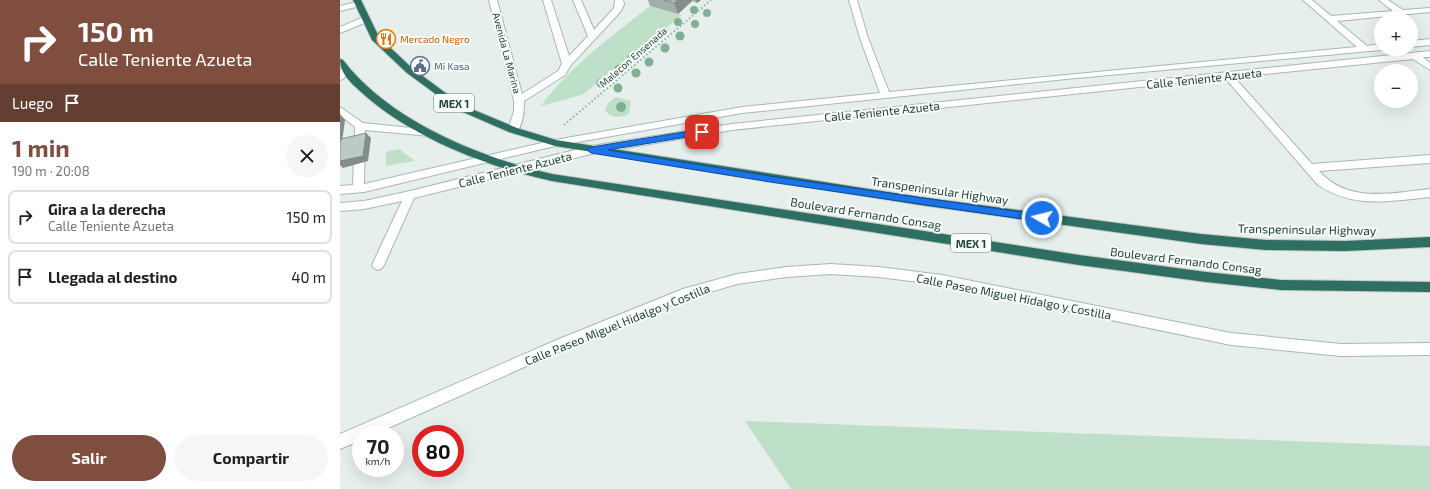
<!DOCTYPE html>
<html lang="es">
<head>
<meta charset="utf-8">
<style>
	:root { --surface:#fff; --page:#f6f6f6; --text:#202124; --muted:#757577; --line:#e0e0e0; --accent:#7f4e3f }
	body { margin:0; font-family:"Exo 2",sans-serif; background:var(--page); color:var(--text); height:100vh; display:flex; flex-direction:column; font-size:15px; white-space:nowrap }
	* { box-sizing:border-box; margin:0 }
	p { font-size:13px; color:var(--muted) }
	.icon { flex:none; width:22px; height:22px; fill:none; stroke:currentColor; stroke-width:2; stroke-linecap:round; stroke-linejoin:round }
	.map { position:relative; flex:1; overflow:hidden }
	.side { display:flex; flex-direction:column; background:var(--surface); width:340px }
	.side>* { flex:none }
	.top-card { background:#7f4e3f; color:#fff; overflow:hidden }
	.controls { position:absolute; left:1034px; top:12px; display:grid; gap:8px }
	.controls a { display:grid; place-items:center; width:44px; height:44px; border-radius:50%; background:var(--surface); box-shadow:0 4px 16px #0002; font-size:20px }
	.speed { position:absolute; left:12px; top:425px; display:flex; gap:8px; font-size:20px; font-weight:700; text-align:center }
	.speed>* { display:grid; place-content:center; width:52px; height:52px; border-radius:50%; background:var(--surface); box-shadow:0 4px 16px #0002; line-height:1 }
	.speed small { font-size:10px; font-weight:400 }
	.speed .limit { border:6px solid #d22; background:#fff; color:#111 }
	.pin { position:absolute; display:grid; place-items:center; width:34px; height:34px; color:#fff; margin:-17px; border-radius:8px; box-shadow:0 2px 6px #0006 }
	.me { position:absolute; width:44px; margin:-22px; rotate:278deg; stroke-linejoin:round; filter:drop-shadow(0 0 3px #0008) }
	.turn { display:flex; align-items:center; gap:14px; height:84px; padding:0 12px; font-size:18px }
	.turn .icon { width:52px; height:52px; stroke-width:2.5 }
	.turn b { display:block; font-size:28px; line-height:34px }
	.then { display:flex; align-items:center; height:38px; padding:0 12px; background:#0003; gap:8px; font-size:15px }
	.round { display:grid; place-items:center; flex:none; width:42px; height:42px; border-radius:21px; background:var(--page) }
	.summary { display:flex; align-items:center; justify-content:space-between; height:68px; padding:0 12px }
	h1 { font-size:24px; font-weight:700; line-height:30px; color:var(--accent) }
	.button { display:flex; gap:8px; margin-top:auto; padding:8px 12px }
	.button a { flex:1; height:46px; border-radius:24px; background:var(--accent); color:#fff; font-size:16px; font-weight:700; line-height:46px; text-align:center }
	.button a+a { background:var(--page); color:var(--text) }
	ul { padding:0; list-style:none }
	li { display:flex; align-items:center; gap:12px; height:54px; margin:0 8px 6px; padding:0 4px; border:2px solid var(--line); border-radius:8px }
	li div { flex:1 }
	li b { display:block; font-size:15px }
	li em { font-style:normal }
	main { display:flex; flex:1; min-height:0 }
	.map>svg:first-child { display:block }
	.green { fill:#bfe0c8 }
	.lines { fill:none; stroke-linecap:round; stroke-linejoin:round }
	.minor-casing { stroke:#a8b8b2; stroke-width:2 }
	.highway-casing { stroke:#c2cac8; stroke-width:2 }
	.path { stroke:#86b3a5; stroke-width:2; stroke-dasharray:1.5 2.5; stroke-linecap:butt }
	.minor { fill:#fff; fill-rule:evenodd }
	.highway { fill:#2f6f62; fill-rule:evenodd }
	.tree { fill:#80af93 }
	.wall { fill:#a1aea9 }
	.shaded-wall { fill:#838d89 }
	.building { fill:#bbcac4; stroke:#838d89 }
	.route { fill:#1a73e8; stroke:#114b97 }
	.labels { text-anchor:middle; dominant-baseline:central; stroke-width:4; stroke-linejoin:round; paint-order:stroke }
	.far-food-label { font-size:10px; fill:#c56008; stroke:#f7fbf9; text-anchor:start }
	.far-street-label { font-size:10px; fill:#24423a; stroke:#f7fbf9 }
	.far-service-label { font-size:10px; fill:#4e5e75; stroke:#f7fbf9; text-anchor:start }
	.shield { fill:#f7fbf9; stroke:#637a73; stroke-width:1 }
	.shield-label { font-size:11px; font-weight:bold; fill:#24423a }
	.street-label { font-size:12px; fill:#24423a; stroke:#f7fbf9 }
</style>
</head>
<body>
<main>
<section class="side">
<div class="top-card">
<div class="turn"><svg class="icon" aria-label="right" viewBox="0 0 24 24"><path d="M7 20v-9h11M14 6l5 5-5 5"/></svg><div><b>150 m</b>Calle Teniente Azueta</div></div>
<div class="then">Luego<svg class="icon" aria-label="arrive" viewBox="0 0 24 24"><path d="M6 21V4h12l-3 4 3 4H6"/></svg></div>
</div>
<div class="summary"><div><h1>1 min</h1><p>190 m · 20:08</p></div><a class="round"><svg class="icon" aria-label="close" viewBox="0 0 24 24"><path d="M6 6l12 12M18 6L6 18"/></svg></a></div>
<ul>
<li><svg class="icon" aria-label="right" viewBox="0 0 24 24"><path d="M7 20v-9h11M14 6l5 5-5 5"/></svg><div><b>Gira a la derecha</b><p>Calle Teniente Azueta</p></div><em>150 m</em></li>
<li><svg class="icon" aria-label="arrive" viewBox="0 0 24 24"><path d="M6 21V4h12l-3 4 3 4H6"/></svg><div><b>Llegada al destino</b></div><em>40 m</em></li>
</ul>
<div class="button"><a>Salir</a><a>Compartir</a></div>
</section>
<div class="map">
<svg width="1090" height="489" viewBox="0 0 1090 489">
	<rect width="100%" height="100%" fill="#e6efeb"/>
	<!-- green -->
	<g class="green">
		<path d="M310,6L342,15L242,95L201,106C230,66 272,36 310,6Z"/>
		<path d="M276,97L291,101L289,114C279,118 272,119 265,110L268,103Z"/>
		<polygon points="59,149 75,161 46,166 46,152"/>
		<polygon points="405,421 1090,446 1090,489 451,489"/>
	</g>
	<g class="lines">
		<!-- minor casing -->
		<g class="minor-casing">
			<g id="minor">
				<path d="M149,0H157L182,94L218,71L222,64L203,0H211L229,56L248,36L233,0H241L254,30L274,8L275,0H283L284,4L281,11L231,65L225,75L184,101C184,110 183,131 173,133L168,130L174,111V100Z"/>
				<polygon points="509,0 517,0 528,38 549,92 1017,47 963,0 972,0 991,16 1053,11 1039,0 1048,0 1063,10 1090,8 1090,12 997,21 1027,46 1041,44 1041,49 1044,49 1041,50 726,79 402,113 215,146 24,192 0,194 0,186 13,185 15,127 0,115 0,107 23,123 90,130 95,133 90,136 25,130 24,184 215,140 402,107 540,93 520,38"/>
				<polygon points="17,2 20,2 20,6 0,11 0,6"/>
				<polygon points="26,16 29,17 29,21 0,33 0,27"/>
				<polygon points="1090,39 1090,45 1071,47 1071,41"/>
				<path d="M1090,51V57H1083L1090,63V70L1073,59L894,77L972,164L1090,155V163L979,171C1009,204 1050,193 1090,189V197C1049,201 1014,209 978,185L885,78L392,130L251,154L74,198L44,265L42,268L38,270L34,268L32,265L62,201L24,209L0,211V203L24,201L70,191L251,146L392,124Z"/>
				<polygon points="5,67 10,70 3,79 0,80 0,70"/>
				<polygon points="491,264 539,267 602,275 891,333 1001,344 1090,343 1090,355 1001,356 891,345 602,285 539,277 491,274 446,277 397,284 350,298 229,347 35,434 21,434 21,440 0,449 0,434 219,339 343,289 397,274 446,267"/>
			</g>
		</g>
		<!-- highway casing -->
		<g class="highway-casing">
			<g id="highway">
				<polygon points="13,0 21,0 39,37 73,69 122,105 177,128 216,140 580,197 861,234 926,240 1005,241 1090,237 1090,247 1005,251 926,250 861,244 580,205 215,146 169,132 116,109 67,73 32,40"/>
				<path d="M0,59L3,60C50,121 138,157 212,174L739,255L866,272L941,280L1090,282V292L941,290L866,282L739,265L212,181C147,167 70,137 20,91C10,82 0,73 0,59Z"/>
			</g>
		</g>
		<!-- path -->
		<polyline class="path" points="224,125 371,0"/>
		<!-- minor -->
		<use href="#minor" class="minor"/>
		<!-- highway -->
		<use href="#highway" class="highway"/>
	</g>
	<!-- trees -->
	<g class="tree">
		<circle cx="354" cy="10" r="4"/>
		<circle cx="367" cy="13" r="4"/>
		<circle cx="338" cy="22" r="4"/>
		<circle cx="355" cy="24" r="4"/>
		<circle cx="324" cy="32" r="4.5"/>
		<circle cx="340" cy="36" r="4.5"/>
		<circle cx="310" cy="44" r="4.5"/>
		<circle cx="325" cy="48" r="4.5"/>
		<circle cx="291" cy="59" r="4.5"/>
		<circle cx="309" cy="62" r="4.5"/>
		<circle cx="279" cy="69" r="4.5"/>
		<circle cx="296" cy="73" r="4.5"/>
		<circle cx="261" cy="83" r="4.5"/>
		<circle cx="278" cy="88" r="4.5"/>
		<circle cx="281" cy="107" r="5"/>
	</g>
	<!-- wall -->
	<polygon class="wall" points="308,0 361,0 357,3 352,1 338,14 310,6"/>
	<!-- shaded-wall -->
	<g class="shaded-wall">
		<polygon points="338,0 352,0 352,1 338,14 334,3"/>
		<polygon points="356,0 361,0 357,3"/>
		<polygon points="0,114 5,120 2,142 0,142"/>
		<polygon points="26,133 31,138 28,161 3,168 0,165 0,161"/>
	</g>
	<!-- building -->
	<g class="building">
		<polygon points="323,0 338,0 334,3"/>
		<polygon points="26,133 23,156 0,161 0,144 1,139"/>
	</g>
	<!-- route -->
	<polygon class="route" points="362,129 365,130 365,134 268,150 430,176 702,215 706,218 702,222 430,182 251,153 247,150 251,147"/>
	<!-- icons -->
	<defs>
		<g id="restaurant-ring" transform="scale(1)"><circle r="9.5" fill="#f7fbf9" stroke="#e8710a" stroke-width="1.5"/><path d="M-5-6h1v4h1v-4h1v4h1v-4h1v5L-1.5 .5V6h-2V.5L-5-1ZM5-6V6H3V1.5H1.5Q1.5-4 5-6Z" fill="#e8710a"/></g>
		<g id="civic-ring" transform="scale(1)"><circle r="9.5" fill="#f7fbf9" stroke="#5c6f8a" stroke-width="1.5"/><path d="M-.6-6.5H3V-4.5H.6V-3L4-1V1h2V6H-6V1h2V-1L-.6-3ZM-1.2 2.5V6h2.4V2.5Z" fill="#5c6f8a"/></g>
	</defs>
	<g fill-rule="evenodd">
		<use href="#restaurant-ring" x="46" y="39"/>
		<use href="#civic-ring" x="80" y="66"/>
	</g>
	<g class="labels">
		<!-- far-food labels -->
		<g class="far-food-label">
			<text x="60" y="39">Mercado Negro</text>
		</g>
		<!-- far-street labels -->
		<g class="far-street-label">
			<text transform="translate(167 53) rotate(75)">Avenida La Marina</text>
			<text transform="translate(293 57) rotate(-41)">Malecon Ensenada</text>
		</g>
		<!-- far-service labels -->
		<g class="far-service-label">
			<text x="94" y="66">Mi Kasa</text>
		</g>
		<!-- shield labels -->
		<g class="shield">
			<rect x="94" y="94" width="40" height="18" rx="3"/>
			<rect x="611" y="234" width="40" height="18" rx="3"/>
		</g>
		<g class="shield-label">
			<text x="114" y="103">MEX 1</text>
			<text x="631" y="243">MEX 1</text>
		</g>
		<!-- street labels -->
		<g class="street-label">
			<text transform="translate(864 78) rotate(-6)">Calle Teniente Azueta</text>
			<text transform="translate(542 111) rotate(-6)">Calle Teniente Azueta</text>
			<text transform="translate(175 169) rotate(-14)">Calle Teniente Azueta</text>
			<text transform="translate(600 190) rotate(8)">Transpeninsular Highway</text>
			<text transform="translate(526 213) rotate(9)">Boulevard Fernando Consag</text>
			<text transform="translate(967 229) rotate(1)">Transpeninsular Highway</text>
			<text transform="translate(846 260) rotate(7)">Boulevard Fernando Consag</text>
			<text transform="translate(674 296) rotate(11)">Calle Paseo Miguel Hidalgo y Costilla</text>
			<text transform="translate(277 324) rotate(-22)">Calle Paseo Miguel Hidalgo y Costilla</text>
		</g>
	</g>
</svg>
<div class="controls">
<a>+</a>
<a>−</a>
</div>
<div class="speed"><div>70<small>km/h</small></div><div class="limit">80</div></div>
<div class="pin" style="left:362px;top:132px;background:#d93025"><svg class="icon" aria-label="arrive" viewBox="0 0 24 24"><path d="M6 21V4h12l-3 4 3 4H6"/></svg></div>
<svg class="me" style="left:702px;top:218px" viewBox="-20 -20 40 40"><circle r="17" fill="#1a73e8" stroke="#fff" stroke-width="3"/><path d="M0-11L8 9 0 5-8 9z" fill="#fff"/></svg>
</div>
</main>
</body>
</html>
